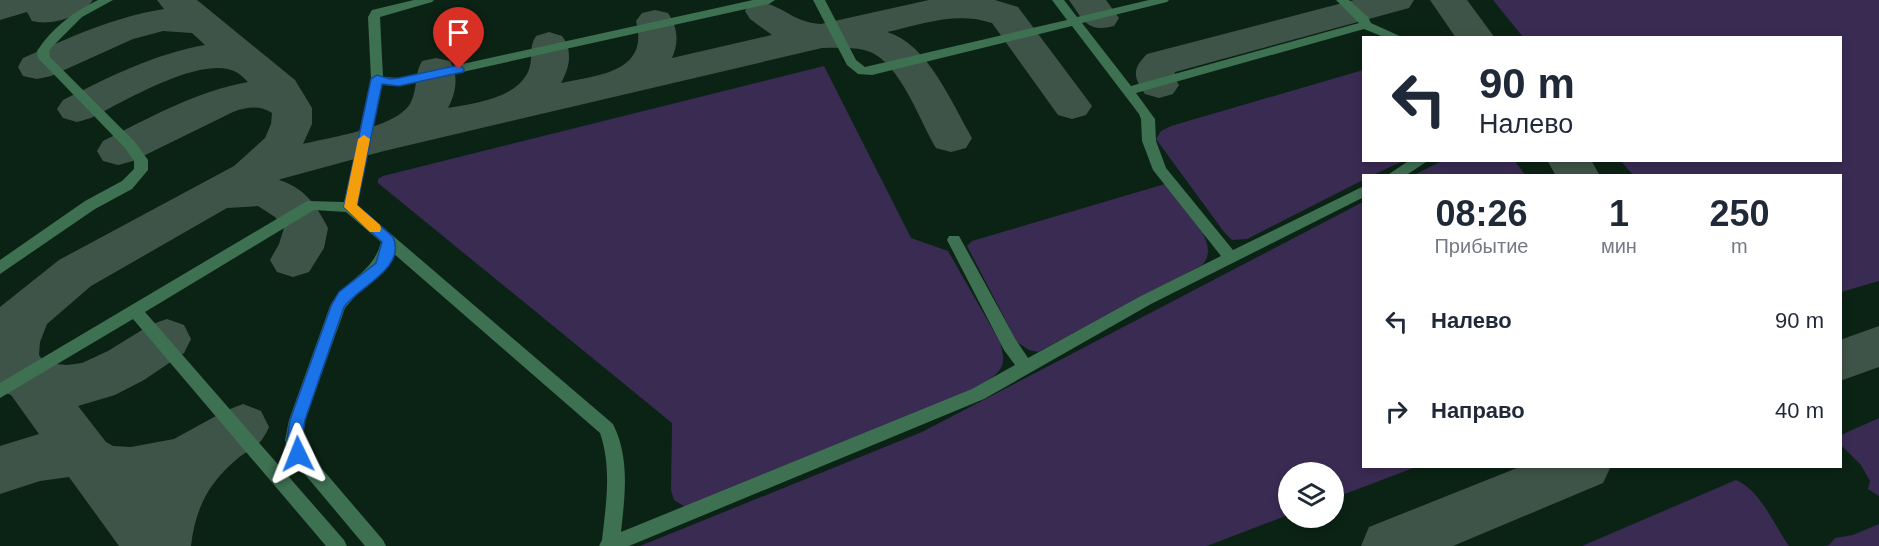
<!DOCTYPE html>
<html lang="ru">
<head>
<meta charset="utf-8">
<style>
	:root { --surface:#fff; --page:#f2f2f3; --text:#1f2937; --muted:#747a83 }
	body { margin:0; font-family:Helvetica,sans-serif; background:var(--page); color:var(--text); height:100vh; display:flex; flex-direction:column; font-size:22px; white-space:nowrap }
	* { box-sizing:border-box; margin:0 }
	p { font-size:20px; color:var(--muted) }
	.icon { flex:none; width:33px; height:33px; fill:none; stroke:currentColor; stroke-width:2; stroke-linecap:round; stroke-linejoin:round }
	.map { position:relative; flex:1; overflow:hidden }
	.details { position:absolute; left:1362px; top:174px; width:480px; height:294px; display:flex; flex-direction:column; background:var(--surface); border-radius:0px; box-shadow:0 3px 9px #0003 }
	.details>* { flex:none }
	.guide { position:absolute; left:1362px; top:36px; width:480px; height:126px; border-radius:0px; box-shadow:0 3px 9px #0003; background:#fff; color:var(--text); overflow:hidden }
	.controls { position:absolute; left:1278px; top:462px; display:grid; gap:12px }
	.controls a { display:grid; place-items:center; width:66px; height:66px; border-radius:50%; background:var(--surface); box-shadow:0 3px 9px #0003; font-size:30px }
	.pin { position:absolute; display:grid; place-items:center; width:51px; height:51px; color:#fff; margin:-62px -26px; border-radius:50% 50% 50% 0; rotate:-45deg; box-shadow:0 0 6px #0007 }
	.pin .icon { rotate:45deg }
	.me { position:absolute; width:66px; margin:-33px; rotate:358deg; stroke-linejoin:round; filter:drop-shadow(0 0 4px #0008) }
	.turn { display:flex; align-items:center; gap:21px; height:126px; padding:0 18px; font-size:27px }
	.turn .icon { width:78px; height:78px; stroke-width:2.5 }
	.turn b { display:block; font-size:42px; line-height:51px }
	.eta { display:flex; justify-content:space-evenly; align-items:center; height:102px; text-align:center }
	.eta b { font-size:36px; font-weight:600; line-height:42px }
	ul { padding:0; list-style:none }
	li { display:flex; align-items:center; gap:18px; height:90px; padding:0 18px }
	li div { flex:1 }
	li b { display:block; font-size:22px }
	li em { font-style:normal }
	.map>svg:first-child { display:block }
	.green { fill:#3a2b53 }
	.lines { fill:none; stroke-linecap:round; stroke-linejoin:round }
	.taxiway { fill:#3f5448; fill-rule:evenodd }
	.minor { fill:#3e7052; fill-rule:evenodd }
	.route { fill:#1a73e8; stroke:#114b97; stroke-width:1.5 }
	.slow { fill:#f59e0b }
</style>
</head>
<body>
<div class="map">
<svg width="1879" height="546" viewBox="0 0 1879 546">
	<rect width="100%" height="100%" fill="#0b2315"/>
	<!-- green -->
	<g class="green">
		<polygon points="1493,0 1879,0 1879,281 1841,292 1840,176 1633,175 1621,161 1840,160 1840,38 1523,37"/>
		<path d="M824,66L911,238L948,251L1000,342C1003,353 1006,363 998,372C983,389 927,408 904,418C831,447 758,477 685,507L674,500L671,490L672,423L378,183V179L383,176Z"/>
		<polygon points="1363,70 1364,160 1403,161 1373,175 1364,176 1363,180 1247,239 1232,240 1224,232 1156,139 1161,131 1171,126"/>
		<polygon points="1442,161 1515,161 1525,175 1414,175"/>
		<path d="M1165,184C1179,202 1224,243 1202,265L1038,352L1029,350L1017,342L967,246L972,241Z"/>
		<polygon points="1363,202 1364,466 1416,467 1334,498 1334,472 1288,472 1288,515 1207,546 640,546 922,432"/>
		<polygon points="1879,418 1879,496 1868,489 1870,481 1861,465 1840,444 1841,435"/>
		<path d="M1736,480C1761,491 1774,525 1789,546H1582Z"/>
		<polygon points="1879,524 1879,546 1824,546 1829,545 1835,538 1853,535"/>
	</g>
	<g class="lines">
		<!-- taxiway -->
		<g class="taxiway">
			<path d="M0,0H93C81,17 52,26 32,21L27,12L0,20Z"/>
			<path d="M157,0H197L295,80L312,108V124L303,144C330,137 398,128 411,102C418,88 414,74 422,61L436,58L450,61C459,76 456,93 448,108C474,103 515,99 528,72C534,59 528,47 536,36L549,32L562,36C573,51 570,67 561,83C597,75 650,73 636,21L642,13L655,10L668,13C678,28 679,42 672,58L772,35L750,19L745,11L750,3C782,0 787,22 821,24L929,0H995L1018,7L1092,106L1086,115L1072,119L1058,115L992,23C957,11 922,24 887,32C928,44 952,104 972,138L966,148L951,152L936,148C919,120 899,58 864,50C850,47 835,48 822,48L384,151L281,179L279,180C305,188 316,205 328,228L324,248L309,272L293,277L277,272L270,260L279,244L284,228L275,217L258,206L227,208L91,286L47,324L40,342L39,355L45,363L67,365L82,363L108,351L150,325L167,319L184,325L191,339L184,353L144,380L115,395L78,406L106,442L113,446L131,447L174,439L225,411L243,404L261,411L269,427C259,449 254,445 237,459C209,482 195,509 191,546H119L69,477L40,481L0,494V446L39,434L11,395L0,391V307L59,260L234,166L265,138L271,124L272,113C260,105 247,107 233,112L133,161L118,165L103,161L97,151L103,141C149,118 197,91 248,82C244,78 239,73 234,71C199,56 123,102 91,118L77,122L63,118L57,109L63,100C109,77 154,54 205,45L192,33L163,31L133,39L51,76L37,79L23,76L18,67L23,58C69,38 113,17 164,9Z"/>
			<path d="M1069,0H1106L1119,18L1114,26C1087,33 1083,20 1069,0Z"/>
			<path d="M1354,0H1414L1409,8L1175,72L1174,77L1179,85L1173,94L1159,98L1145,94C1133,77 1132,69 1147,54Z"/>
			<polygon points="1430,0 1467,0 1495,38 1456,38"/>
			<polygon points="1547,160 1591,160 1600,176 1556,176"/>
			<polygon points="1879,326 1879,367 1840,381 1840,340"/>
			<polygon points="1522,466 1611,466 1603,483 1453,546 1361,546 1369,527"/>
		</g>
		<!-- minor -->
		<g class="minor">
			<path d="M98,0H113L82,17L52,47L49,51L50,57L135,142L148,160V170L132,189L95,209L0,274V260L85,201L122,181L134,169V161L125,148L38,58L37,51C52,28 73,12 98,0Z"/>
			<path d="M414,0H434L432,2L380,17L383,77L399,78L753,0H775L769,4L399,86L382,85L357,205L613,424C630,458 625,495 621,532L972,389L1015,365L1004,350L947,240L949,236H959L1016,340L1028,358L1141,296L1221,256L1153,170L1142,141L1141,119L1139,114L1072,26L872,75L858,74L847,65L813,0H825L856,60L865,67L1067,20L1052,0H1064L1077,17L1149,0H1169L1167,2L1082,23L1131,86L1359,23L1336,0H1349L1368,17L1371,23L1404,38H1386L1364,29L1136,93L1155,119L1156,141L1166,168L1233,250L1364,186V197L1151,304L984,399L629,546H599L602,540C606,504 612,468 600,433L393,253L380,275L358,293L345,308L305,420L303,440L306,450L383,540L386,546H365L292,459L285,440L289,420L330,306C345,279 373,274 381,242L346,212L314,210L145,312L344,540L347,546H326L133,319L0,398V383L307,201L344,202L371,79L368,17L372,10Z"/>
			<polygon points="1410,160 1429,160 1405,176 1386,176"/>
		</g>
	</g>
	<!-- route -->
	<path class="route" d="M459,65L464,69L463,72L399,86L382,84L357,205L393,237C407,268 358,287 344,307L305,420L302,440L306,454L304,459L298,461L293,459L287,440L290,420L331,306L339,292L376,263L382,242L344,207L371,79L377,75L390,79L399,78Z"/>
	<!-- slow -->
	<polygon class="slow" points="364,135 370,139 357,205 380,225 381,228 380,232 370,232 344,207 358,139"/>
</svg>
<div class="controls">
<a><svg class="icon" aria-label="layers" viewBox="0 0 24 24"><path d="M12 4l9 5-9 5-9-5zM3 14l9 5 9-5"/></svg></a>
</div>
<div class="pin" style="left:459px;top:69px;background:#d93025"><svg class="icon" aria-label="arrive" viewBox="0 0 24 24"><path d="M6 21V4h12l-3 4 3 4H6"/></svg></div>
<svg class="me" style="left:298px;top:454px" viewBox="-20 -20 40 40"><path d="M0-17L14 15 0 8-14 15z" fill="#1a73e8" stroke="#fff" stroke-width="4"/></svg>
<div class="guide">
<div class="turn"><svg class="icon" aria-label="left" viewBox="0 0 24 24"><path d="M17 20v-9H6M10 6l-5 5 5 5"/></svg><div><b>90 m</b>Налево</div></div>
</div>
<section class="details">
<div class="eta">
<div><b>08:26</b><p>Прибытие</p></div>
<div><b>1</b><p>мин</p></div>
<div><b>250</b><p>m</p></div>
</div>
<ul>
<li><svg class="icon" aria-label="left" viewBox="0 0 24 24"><path d="M17 20v-9H6M10 6l-5 5 5 5"/></svg><div><b>Налево</b></div><em>90 m</em></li>
<li><svg class="icon" aria-label="right" viewBox="0 0 24 24"><path d="M7 20v-9h11M14 6l5 5-5 5"/></svg><div><b>Направо</b></div><em>40 m</em></li>
</ul>
</section>
</div>
</body>
</html>
